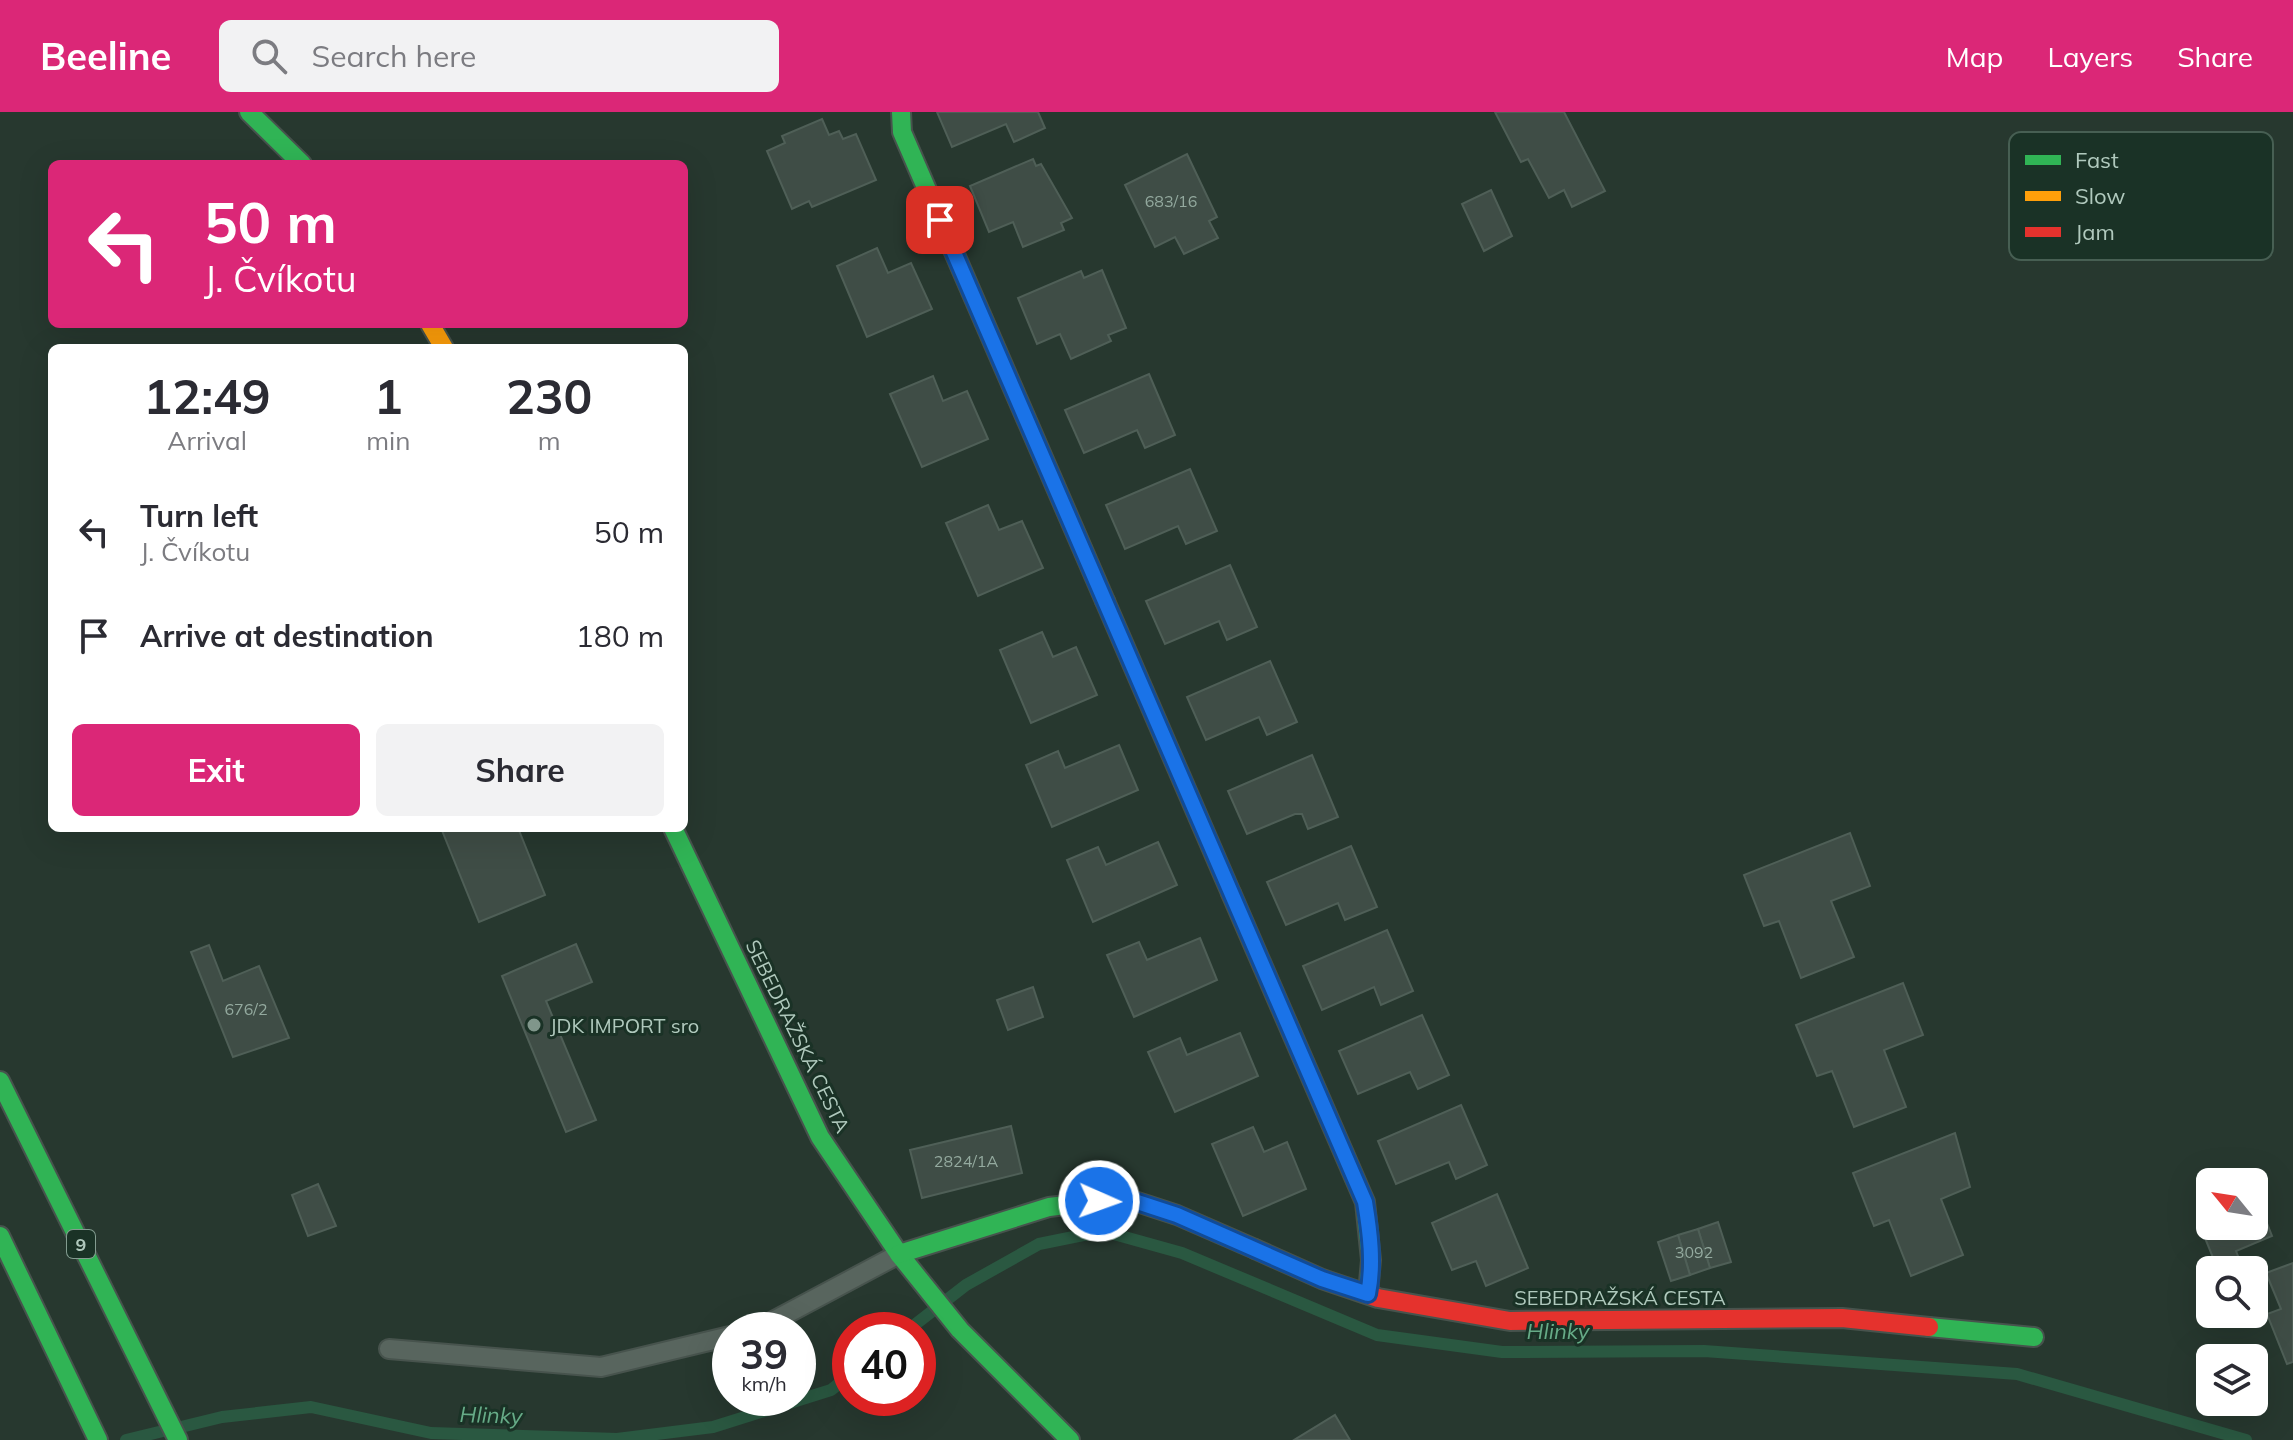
<!DOCTYPE html>
<html lang="en">
<head>
<meta charset="utf-8">
<style>
	:root { --surface:#fff; --page:#f2f2f3; --text:#2b2b33; --muted:#7c7c81; --accent:#db2777 }
	body { margin:0; font-family:Mulish,sans-serif; background:var(--page); color:var(--text); height:100vh; display:flex; flex-direction:column; font-size:30px; white-space:nowrap }
	* { box-sizing:border-box; margin:0 }
	p { font-size:26px; color:var(--muted) }
	.icon { flex:none; width:44px; height:44px; fill:none; stroke:currentColor; stroke-width:2; stroke-linecap:round; stroke-linejoin:round }
	.map { position:relative; flex:1; overflow:hidden }
	.details { position:absolute; left:48px; top:232px; width:640px; height:488px; display:flex; flex-direction:column; background:var(--surface); border-radius:12px; box-shadow:0 8px 32px #0002 }
	.details>* { flex:none }
	.top-card { position:absolute; left:48px; top:48px; width:640px; height:168px; border-radius:12px; box-shadow:0 8px 32px #0002; background:#db2777; color:#fff; overflow:hidden }
	.needle { width:52px; rotate:300deg }
	.tools { position:absolute; left:2196px; top:1056px; display:grid; gap:16px }
	.tools a { display:grid; place-items:center; width:72px; height:72px; border-radius:12px; background:var(--surface); box-shadow:0 8px 32px #0002; font-size:40px }
	.speed { position:absolute; left:712px; top:1200px; display:flex; gap:16px; font-size:40px; font-weight:700; text-align:center }
	.speed>* { display:grid; place-content:center; width:104px; height:104px; border-radius:50%; background:var(--surface); box-shadow:0 8px 32px #0002; line-height:1 }
	.speed small { font-size:20px; font-weight:400 }
	.speed .limit { border:12px solid #d22; background:#fff; color:#111 }
	.pin { position:absolute; display:grid; place-items:center; width:68px; height:68px; color:#fff; margin:-34px; border-radius:16px; box-shadow:0 4px 12px #0006 }
	.me { position:absolute; width:88px; margin:-44px; rotate:92deg; stroke-linejoin:round; filter:drop-shadow(0 0 6px #0008) }
	.turn { display:flex; align-items:center; gap:28px; height:168px; padding:0 24px; font-size:36px }
	.turn .icon { width:104px; height:104px; stroke-width:2.5 }
	.turn b { display:block; font-size:56px; line-height:68px }
	.eta { display:flex; justify-content:space-evenly; align-items:center; height:136px; text-align:center }
	.eta b { font-size:48px; font-weight:700; line-height:56px }
	.primary-button { display:flex; gap:16px; margin-top:auto; padding:16px 24px }
	.primary-button a { flex:1; height:92px; border-radius:12px; background:var(--accent); color:#fff; font-size:32px; font-weight:700; line-height:92px; text-align:center }
	.primary-button a+a { background:var(--page); color:var(--text) }
	ul { padding:0; list-style:none }
	li { display:flex; align-items:center; gap:24px; height:104px; padding:0 24px }
	li div { flex:1 }
	li b { display:block; font-size:30px }
	li em { font-style:normal }
	header { display:flex; align-items:center; gap:48px; box-sizing:border-box; height:112px; padding:0 40px; background:var(--accent); color:#fff }
	header strong { font-size:38px }
	nav { display:flex; gap:44px; margin-inline-start:auto; font-size:28px }
	.search { width:560px; height:72px; background:var(--page); display:flex; align-items:center; gap:20px; box-sizing:border-box; padding:0 28px; border-radius:12px; color:var(--muted); font-size:30px }
	.map>svg:first-child { display:block }
	.lines { fill:none; stroke-linecap:round; stroke-linejoin:round }
	.stream { stroke:#2a5841; stroke-width:12 }
	.building { fill:#3f4d46; stroke:#4f5f57; stroke-width:2 }
	.lane-casing { stroke:#47534d; stroke-width:22 }
	.fast-casing { stroke:#47534d; stroke-width:22 }
	.slow-casing { stroke:#47534d; stroke-width:22 }
	.jam-casing { stroke:#47534d; stroke-width:22 }
	.lane { stroke:#58655e; stroke-width:18 }
	.fast { stroke:#30b455; stroke-width:18 }
	.slow { stroke:#ff9f0a; stroke-width:18 }
	.jam { stroke:#e5322d; stroke-width:18 }
	.route-casing { stroke:#114b97; stroke-width:20 }
	.route { stroke:#1a73e8; stroke-width:14 }
	.poi-dot { fill:#80968b; stroke:#1a3226; stroke-width:3 }
	.labels { text-anchor:middle; dominant-baseline:central; stroke-width:6; stroke-linejoin:round; paint-order:stroke }
	.number-label { font-size:16px; fill:#94aa9f }
	.shield { fill:#1a3226; stroke:#839c90; stroke-width:2 }
	.shield-label { font-size:18px; font-weight:bold; fill:#b0c9bd }
	.poi-label { font-size:20px; fill:#b0c9bd; stroke:#1a3226; text-anchor:start }
	.street-label { font-size:20px; fill:#b0c9bd; stroke:#1a3226 }
	.water-label { font-size:22px; font-style:italic; fill:#66ab87; stroke:#1a3226 }
	.key { fill:#1a3226; stroke:#475f53; stroke-width:2 }
	.key-label { font-size:22px; fill:#b0c9bd }
</style>
</head>
<body>
<header>
<strong>Beeline</strong>
<div class="search"><svg class="icon" aria-label="search" viewBox="0 0 24 24"><circle cx="10" cy="10" r="6"/><path d="M15 15l6 6"/></svg>Search here</div>
<nav><a>Map</a><a>Layers</a><a>Share</a></nav>
</header>
<div class="map">
<svg width="2293" height="1328" viewBox="0 0 2293 1328">
	<rect width="100%" height="100%" fill="#27382f"/>
	<g class="lines">
		<!-- stream -->
		<g class="stream">
			<polyline points="908,1218 966,1173 1039,1132 1103,1119 1182,1141 1377,1223 1502,1240 1704,1239 2017,1262 2246,1328"/>
			<polyline points="181,1315 222,1305 311,1295 431,1321 617,1327 713,1315 831,1278 850,1263"/>
			<polyline points="126,1328 163,1319"/>
		</g>
	</g>
	<!-- building -->
	<g class="building">
		<polygon points="937,0 1038,0 1045,16 1014,30 1006,12 952,35"/>
		<polygon points="1495,0 1564,0 1605,79 1572,95 1564,78 1549,86 1528,47 1521,50"/>
		<polygon points="822,7 829,23 839,19 843,27 856,22 876,68 812,95 809,89 792,97 767,39 785,31 782,24"/>
		<polygon points="1187,42 1217,105 1209,109 1218,126 1184,142 1175,125 1155,135 1125,73"/>
		<polygon points="1033,47 1036,54 1041,52 1072,106 1061,111 1064,118 1023,135 1013,110 989,120 970,74"/>
		<polygon points="1491,78 1512,124 1484,139 1462,92"/>
		<polygon points="877,136 888,161 911,151 932,197 867,225 837,154"/>
		<polygon points="1102,158 1126,216 1108,223 1111,229 1071,247 1060,222 1037,232 1018,186 1081,159 1084,166"/>
		<polygon points="1149,262 1175,323 1145,336 1137,318 1084,341 1065,298"/>
		<polygon points="933,264 943,289 967,279 988,327 922,355 890,282"/>
		<polygon points="1190,357 1217,419 1186,432 1178,414 1125,437 1106,393"/>
		<polygon points="988,393 999,418 1022,409 1043,456 978,484 946,411"/>
		<polygon points="1230,453 1257,515 1227,528 1219,509 1165,532 1146,489"/>
		<polygon points="1042,520 1053,545 1076,535 1097,583 1031,611 1000,538"/>
		<polygon points="1270,549 1297,610 1267,623 1259,605 1206,628 1187,585"/>
		<polygon points="1119,633 1138,678 1052,715 1026,653 1058,639 1065,656"/>
		<polygon points="1312,643 1338,705 1308,717 1302,702 1295,702 1247,722 1228,679"/>
		<polygon points="441,716 518,716 545,783 479,810"/>
		<polygon points="1850,721 1870,774 1831,789 1854,845 1801,866 1779,809 1764,814 1744,763"/>
		<polygon points="1158,730 1177,773 1093,810 1067,748 1098,735 1106,753"/>
		<polygon points="1351,734 1377,795 1345,808 1338,791 1286,813 1267,770"/>
		<polygon points="1387,818 1413,879 1381,893 1374,875 1322,898 1303,854"/>
		<polygon points="1200,826 1217,868 1134,905 1107,843 1139,830 1147,848"/>
		<polygon points="576,832 592,870 546,889 596,1008 566,1020 502,864"/>
		<polygon points="209,833 223,869 259,854 289,926 233,945 191,840"/>
		<polygon points="1903,871 1923,923 1884,938 1906,995 1854,1015 1832,959 1817,964 1796,913"/>
		<polygon points="1033,875 1043,905 1008,918 997,888"/>
		<polygon points="1422,903 1449,963 1418,977 1410,960 1358,982 1339,939"/>
		<polygon points="1240,921 1258,964 1175,1000 1148,940 1180,926 1187,943"/>
		<polygon points="1461,993 1487,1053 1456,1067 1449,1050 1396,1072 1378,1029"/>
		<polygon points="1011,1014 1022,1061 922,1086 910,1038"/>
		<polygon points="1253,1015 1264,1040 1287,1030 1306,1077 1243,1104 1212,1032"/>
		<polygon points="1955,1021 1970,1075 1941,1087 1963,1143 1911,1164 1889,1108 1874,1114 1853,1061"/>
		<polygon points="318,1072 336,1114 308,1124 292,1083"/>
		<polygon points="1497,1082 1528,1156 1486,1174 1476,1149 1452,1158 1432,1111"/>
		<polygon points="2263,1101 2272,1124 2236,1139 2242,1154 2233,1158 2218,1158 2205,1126 2234,1114 2254,1114 2254,1105"/>
		<polygon points="1718,1110 1731,1150 1710,1156 1698,1117"/>
		<polygon points="1698,1117 1710,1156 1690,1163 1678,1123"/>
		<polygon points="1678,1123 1690,1163 1671,1169 1658,1130"/>
		<polygon points="2293,1151 2293,1250 2287,1252 2267,1202 2281,1197 2266,1161"/>
		<polygon points="1335,1303 1350,1328 1294,1328"/>
	</g>
	<g class="lines">
		<!-- lane casing -->
		<g class="lane-casing">
			<g id="lane">
				<polyline points="753,1218 760,1216 899,1142"/>
				<polyline points="389,1237 601,1255 730,1224"/>
			</g>
		</g>
		<!-- fast casing -->
		<g class="fast-casing">
			<g id="fast">
				<polyline points="249,0 302,52"/>
				<polyline points="901,0 902,20 1105,489"/>
				<polyline points="673,716 820,1025 899,1142 960,1218 1070,1328"/>
				<polyline points="1231,781 1365,1090 1371,1148 1368,1182"/>
				<polyline points="0,969 178,1328"/>
				<polyline points="0,1124 98,1328"/>
				<polyline points="899,1142 1049,1095 1125,1086 1177,1103 1255,1137"/>
				<polyline points="1929,1215 2034,1225"/>
			</g>
		</g>
		<!-- slow casing -->
		<g class="slow-casing">
			<polyline id="slow" points="430,212 444,236"/>
		</g>
		<!-- jam casing -->
		<g class="jam-casing">
			<g id="jam">
				<polyline points="1105,489 1231,781"/>
				<polyline points="1255,1137 1322,1167 1378,1186 1510,1209 1842,1206 1929,1215"/>
			</g>
		</g>
		<!-- lane -->
		<use href="#lane" class="lane"/>
		<!-- fast -->
		<use href="#fast" class="fast"/>
		<!-- slow -->
		<use href="#slow" class="slow"/>
		<!-- jam -->
		<use href="#jam" class="jam"/>
	</g>
	<g class="lines">
		<!-- route casing -->
		<g class="route-casing">
			<path id="route" d="M940,108L1365,1090C1370,1120 1374,1152 1368,1182L1322,1167L1177,1103L1125,1086L1099,1089"/>
		</g>
		<!-- route -->
		<use href="#route" class="route"/>
	</g>
	<!-- markers -->
	<circle class="poi-dot" cx="534" cy="913" r="8"/>
	<g class="labels">
		<!-- number labels -->
		<g class="number-label">
			<text x="1171" y="89">683/16</text>
			<text x="246" y="897">676/2</text>
			<text x="966" y="1049">2824/1A</text>
			<text x="1694" y="1140">3092</text>
		</g>
		<!-- shield labels -->
		<rect class="shield" x="67" y="1118" width="28" height="28" rx="6"/>
		<g class="shield-label">
			<text x="81" y="1132">9</text>
		</g>
		<!-- poi labels -->
		<g class="poi-label">
			<text x="550" y="913">JDK IMPORT sro</text>
		</g>
		<!-- street labels -->
		<g class="street-label">
			<text transform="translate(798 924) rotate(64)">SEBEDRAŽSKÁ CESTA</text>
			<text x="1620" y="1185">SEBEDRAŽSKÁ CESTA</text>
		</g>
		<!-- water labels -->
		<g class="water-label">
			<text x="1558" y="1219">Hlinky</text>
			<text transform="translate(491 1303) rotate(2)">Hlinky</text>
		</g>
	</g>
	<!-- legend -->
	<rect x="2009" y="20" width="264" height="128" rx="12" class="key"/>
	<rect x="2025" y="43" width="36" height="10" fill="#30b455"/>
	<rect x="2025" y="79" width="36" height="10" fill="#ff9f0a"/>
	<rect x="2025" y="115" width="36" height="10" fill="#e5322d"/>
	<g class="key-label">
		<text x="2075" y="56">Fast</text>
		<text x="2075" y="92">Slow</text>
		<text x="2075" y="128">Jam</text>
	</g>
</svg>
<div class="tools">
<a><svg class="needle" viewBox="-14 -14 28 28"><path d="M0-13l5 13h-10z" fill="#e53935"/><path d="M0 13l5-13h-10z" fill="#7c7c81"/></svg></a>
<a><svg class="icon" aria-label="search" viewBox="0 0 24 24"><circle cx="10" cy="10" r="6"/><path d="M15 15l6 6"/></svg></a>
<a><svg class="icon" aria-label="layers" viewBox="0 0 24 24"><path d="M12 4l9 5-9 5-9-5zM3 14l9 5 9-5"/></svg></a>
</div>
<div class="speed"><div>39<small>km/h</small></div><div class="limit">40</div></div>
<div class="pin" style="left:940px;top:108px;background:#d93025"><svg class="icon" aria-label="arrive" viewBox="0 0 24 24"><path d="M6 21V4h12l-3 4 3 4H6"/></svg></div>
<svg class="me" style="left:1099px;top:1089px" viewBox="-20 -20 40 40"><circle r="17" fill="#1a73e8" stroke="#fff" stroke-width="3"/><path d="M0-11L8 9 0 5-8 9z" fill="#fff"/></svg>
<div class="top-card">
<div class="turn"><svg class="icon" aria-label="left" viewBox="0 0 24 24"><path d="M17 20v-9H6M10 6l-5 5 5 5"/></svg><div><b>50 m</b>J. Čvíkotu</div></div>
</div>
<section class="details">
<div class="eta">
<div><b>12:49</b><p>Arrival</p></div>
<div><b>1</b><p>min</p></div>
<div><b>230</b><p>m</p></div>
</div>
<ul>
<li><svg class="icon" aria-label="left" viewBox="0 0 24 24"><path d="M17 20v-9H6M10 6l-5 5 5 5"/></svg><div><b>Turn left</b><p>J. Čvíkotu</p></div><em>50 m</em></li>
<li><svg class="icon" aria-label="arrive" viewBox="0 0 24 24"><path d="M6 21V4h12l-3 4 3 4H6"/></svg><div><b>Arrive at destination</b></div><em>180 m</em></li>
</ul>
<div class="primary-button"><a>Exit</a><a>Share</a></div>
</section>
</div>
</body>
</html>
